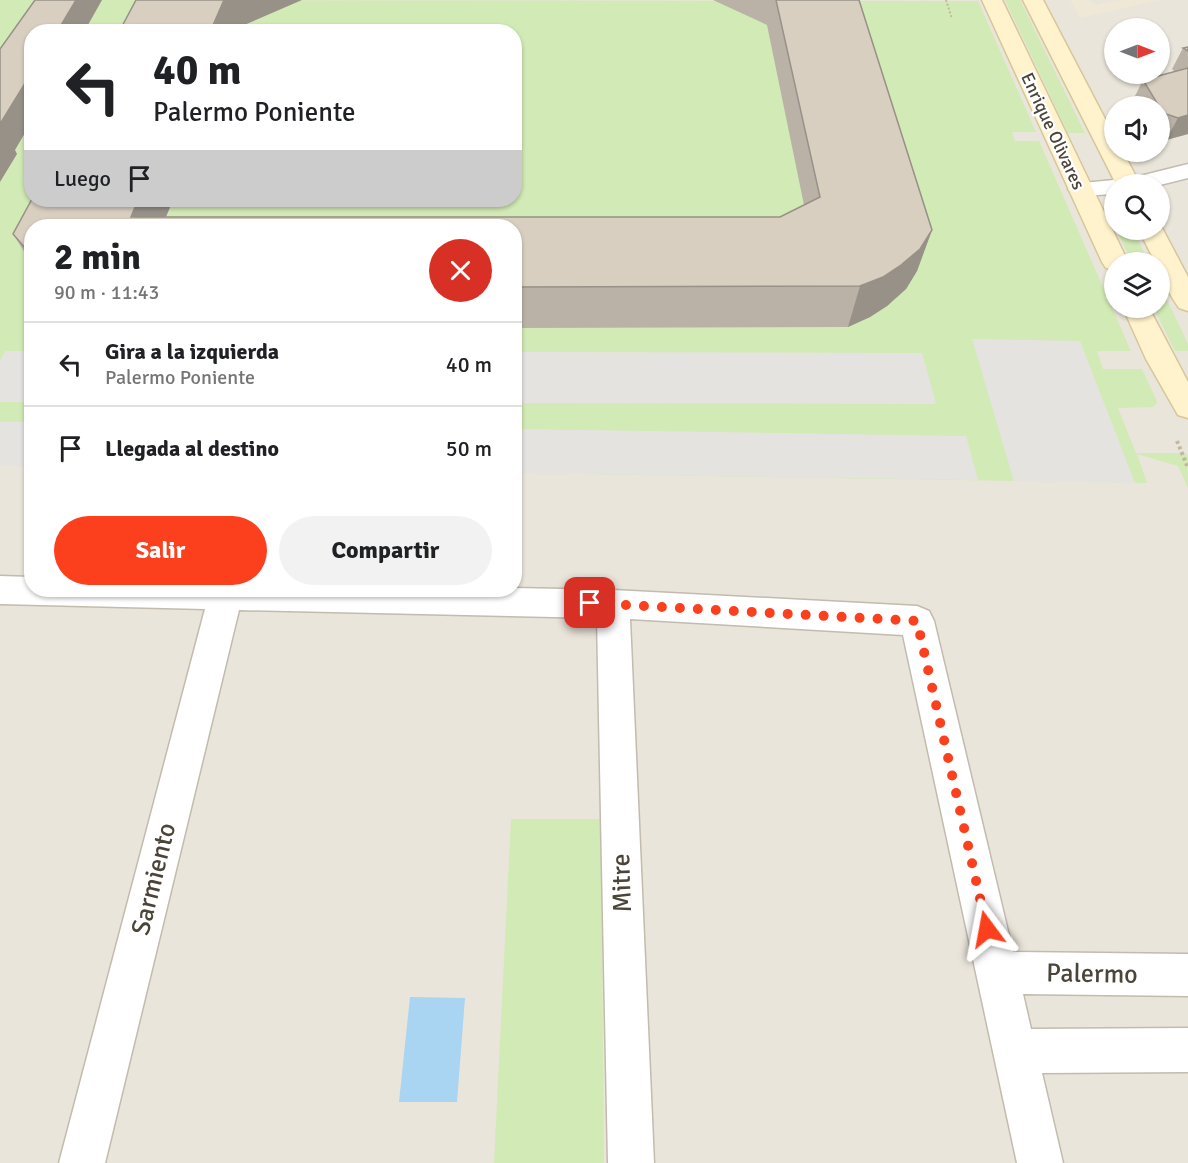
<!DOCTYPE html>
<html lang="es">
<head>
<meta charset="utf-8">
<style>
	:root { --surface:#fff; --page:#f2f2f2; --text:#202124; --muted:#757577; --line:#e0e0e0; --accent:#fc3f1d }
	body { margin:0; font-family:Signika,sans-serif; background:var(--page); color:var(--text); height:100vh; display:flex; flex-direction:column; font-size:22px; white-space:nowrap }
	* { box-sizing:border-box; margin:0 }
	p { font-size:20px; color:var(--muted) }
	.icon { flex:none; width:33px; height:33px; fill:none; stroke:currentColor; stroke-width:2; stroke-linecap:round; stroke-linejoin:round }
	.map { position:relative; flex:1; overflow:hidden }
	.side { position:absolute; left:24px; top:219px; width:498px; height:378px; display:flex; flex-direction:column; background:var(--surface); border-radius:24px; box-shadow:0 2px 4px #0004 }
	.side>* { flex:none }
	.top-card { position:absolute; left:24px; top:24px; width:498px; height:183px; border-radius:24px; box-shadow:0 2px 4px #0004; background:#fff; color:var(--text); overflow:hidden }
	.needle { width:39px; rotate:90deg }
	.controls { position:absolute; left:1104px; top:18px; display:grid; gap:12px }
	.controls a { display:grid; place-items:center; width:66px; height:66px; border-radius:50%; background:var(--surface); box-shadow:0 2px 4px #0004; font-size:30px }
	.pin { position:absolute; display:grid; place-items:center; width:51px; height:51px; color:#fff; margin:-26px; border-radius:12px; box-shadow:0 3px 9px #0006 }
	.me { position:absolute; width:66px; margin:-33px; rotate:347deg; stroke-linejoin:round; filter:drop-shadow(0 0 4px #0008) }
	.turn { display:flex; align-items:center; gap:21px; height:126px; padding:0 30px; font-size:27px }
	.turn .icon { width:78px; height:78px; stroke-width:2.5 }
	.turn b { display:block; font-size:42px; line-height:51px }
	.then { display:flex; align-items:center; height:57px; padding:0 30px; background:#0003; gap:12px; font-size:22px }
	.round { display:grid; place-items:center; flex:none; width:63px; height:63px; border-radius:32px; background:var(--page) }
	.headline { display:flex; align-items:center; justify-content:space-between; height:102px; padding:0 30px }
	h1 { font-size:36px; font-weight:700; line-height:45px }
	.action { display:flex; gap:12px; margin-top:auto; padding:12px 30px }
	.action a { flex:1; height:69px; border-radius:36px; background:var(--accent); color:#fff; font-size:24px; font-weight:700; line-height:69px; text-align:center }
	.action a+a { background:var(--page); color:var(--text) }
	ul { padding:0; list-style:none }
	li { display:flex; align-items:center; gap:18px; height:84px; padding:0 30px; border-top:2px solid var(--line) }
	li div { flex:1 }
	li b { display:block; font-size:22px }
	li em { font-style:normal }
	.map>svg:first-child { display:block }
	.residential { fill:#eae5da; fill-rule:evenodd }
	.education { fill:#efe8d6 }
	.green { fill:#d2eab5; fill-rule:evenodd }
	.parking { fill:#e5e3e0 }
	.water { fill:#a9d4f2 }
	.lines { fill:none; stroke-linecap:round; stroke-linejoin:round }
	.minor-casing { stroke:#c2bbae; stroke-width:3 }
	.secondary-casing { stroke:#d6c79b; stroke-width:3 }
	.path-far1 { stroke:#c4b79f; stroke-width:2; stroke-dasharray:2 2; stroke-linecap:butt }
	.path { stroke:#c4b79f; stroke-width:4; stroke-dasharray:3 3; stroke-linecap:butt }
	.minor { fill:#fff; fill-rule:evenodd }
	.secondary { fill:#fff3cd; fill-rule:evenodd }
	.wall { fill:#bab2a6 }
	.shaded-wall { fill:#979187 }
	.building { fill:#d8cfc1; stroke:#979187; stroke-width:1.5 }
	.route { stroke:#fc3f1d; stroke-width:10; stroke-dasharray:0 18 }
	.labels { text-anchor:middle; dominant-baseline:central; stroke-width:4.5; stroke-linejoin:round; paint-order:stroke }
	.far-street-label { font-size:18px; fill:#4b4439; stroke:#fff }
	.near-street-label { font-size:26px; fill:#4b4439; stroke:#fff }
</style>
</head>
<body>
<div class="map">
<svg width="1188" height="1163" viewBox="0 0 1188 1163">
	<rect width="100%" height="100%" fill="#f6f3ec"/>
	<!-- residential -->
	<path class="residential" d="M0,0H1188V1163H0ZM1114,28H1160V74H1114ZM32,32H514V200H32ZM1114,106H1160V152H1114ZM1114,184H1160V230H1114ZM32,226H514V590H32ZM1114,262H1160V308H1114Z"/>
	<!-- education -->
	<polygon class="education" points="1070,0 1088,0 1096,5 1118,0 1159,0 1080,18"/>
	<!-- green -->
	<g class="green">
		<path d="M0,0L978,1L1036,132H1012L1015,141H1039L1131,351H1097L1103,369H1142L1156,399L1157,403L1153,407L1118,408L1136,453H1183L1188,455V488L1178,466L1137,454L1147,483L515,473L514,226H32L31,466L0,465ZM32,32H514V200H32Z"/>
		<polygon points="1005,0 1020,0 1085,133 1068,133"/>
		<polygon points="1116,230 1133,230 1149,262 1132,262"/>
		<polygon points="1160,285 1188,344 1188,351 1175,351 1154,308 1160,308"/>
		<polygon points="511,819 601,819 604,1163 494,1163"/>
	</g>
	<!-- parking -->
	<g class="parking">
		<polygon points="972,339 1080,341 1135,483 1014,481"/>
		<polygon points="5,351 31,351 31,402 0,402 0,361"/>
		<polygon points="515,352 922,353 936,404 515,403"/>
		<polygon points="0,422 31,422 31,466 0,465"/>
		<polygon points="515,429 966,436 978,480 515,473"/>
	</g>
	<!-- water -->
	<polygon class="water" points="410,997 465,998 457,1102 399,1102"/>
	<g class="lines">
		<!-- minor casing -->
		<g class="minor-casing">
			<g id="minor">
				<polygon points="1188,164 1188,178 1160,185 1124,184 1128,179"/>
				<polygon points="1114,180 1124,184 1114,184 1114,194 1080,196 1072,194 1068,189 1072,184"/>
				<polygon points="0,576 32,577 32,590 514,590 514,588 613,590 917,606 929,611 934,621 1013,952 1188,954 1188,996 1023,994 1031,1029 1188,1028 1188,1072 1042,1073 1063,1163 1017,1163 903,635 630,619 654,1163 608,1163 597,618 239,610 105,1163 59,1163 205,609 0,604"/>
			</g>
		</g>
		<!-- secondary casing -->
		<g class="secondary-casing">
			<g id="secondary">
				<polygon points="982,0 1002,0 1128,262 1114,262 1114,270 1106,268 1102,262"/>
				<polygon points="1023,0 1043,0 1114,136 1114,152 1123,152 1140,184 1116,184"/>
				<path d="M1160,224L1188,277V311L1179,308C1170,295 1160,278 1160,262H1155L1139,230H1160Z"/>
				<polygon points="1123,308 1149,308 1188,382 1188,418 1178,415 1146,359"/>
			</g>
		</g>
		<!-- path-far1 -->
		<polyline class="path-far1" points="946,0 952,19"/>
		<!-- path -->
		<polyline class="path" points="1177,441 1188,468"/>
		<!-- minor -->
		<use href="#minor" class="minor"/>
		<!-- secondary -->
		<use href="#secondary" class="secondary"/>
	</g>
	<!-- wall -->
	<g class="wall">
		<polygon points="713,0 859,0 932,230 917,271 906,289 887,306 870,317 848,327 514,328 514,226 32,226 32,264 13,234 32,199 173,200 166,217 780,217 804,205 767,25"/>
		<polygon points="1188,47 1188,134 1166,140 1160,137 1160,106 1135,106 1132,102 1143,80 1175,72 1172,69 1183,48"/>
	</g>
	<!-- shaded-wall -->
	<g class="shaded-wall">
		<polygon points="76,0 102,0 84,32 57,32"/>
		<polygon points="224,0 302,0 242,26 240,32 210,32"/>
		<polygon points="32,72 32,121 15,150 17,154 0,182 0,124"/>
		<polygon points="1188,115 1188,134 1166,140 1178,118"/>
		<polygon points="138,200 173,200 162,226 131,217"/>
		<polygon points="932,230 917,271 906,289 887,306 870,317 848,327 860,286"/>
	</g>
	<!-- building -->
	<g class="building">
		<polygon points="35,0 76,0 57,32 32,32 32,72 0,124 0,49"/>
		<polygon points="136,0 224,0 210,32 119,32"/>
		<polygon points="776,0 859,0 932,230 920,249 901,265 883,277 860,286 514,287 514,226 32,226 32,256 13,234 32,199 138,200 131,217 780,217 820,197"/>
		<polygon points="1188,47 1188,51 1183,48"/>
		<polygon points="1188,68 1188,115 1178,118 1163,113 1143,80"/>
	</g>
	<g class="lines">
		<!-- route -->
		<polyline class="route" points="590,603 917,621 987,929"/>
	</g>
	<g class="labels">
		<!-- far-street labels -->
		<g class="far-street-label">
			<text transform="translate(1053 131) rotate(65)">Enrique Olivares</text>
		</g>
		<!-- near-street labels -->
		<g class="near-street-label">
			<text transform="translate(154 879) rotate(-76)">Sarmiento</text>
			<text transform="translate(622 883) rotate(-92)">Mitre</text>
			<text transform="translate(1092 974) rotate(1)">Palermo</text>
		</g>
	</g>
</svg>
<div class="controls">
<a><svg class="needle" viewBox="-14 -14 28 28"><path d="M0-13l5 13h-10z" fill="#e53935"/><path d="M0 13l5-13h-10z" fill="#757577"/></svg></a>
<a><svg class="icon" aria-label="sound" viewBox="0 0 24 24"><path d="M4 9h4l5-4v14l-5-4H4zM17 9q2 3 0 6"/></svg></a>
<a><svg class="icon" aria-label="search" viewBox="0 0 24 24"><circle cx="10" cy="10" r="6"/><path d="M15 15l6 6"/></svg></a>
<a><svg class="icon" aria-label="layers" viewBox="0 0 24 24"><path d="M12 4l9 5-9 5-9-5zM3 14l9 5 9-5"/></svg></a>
</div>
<div class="pin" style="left:590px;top:603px;background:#d93025"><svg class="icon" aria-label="arrive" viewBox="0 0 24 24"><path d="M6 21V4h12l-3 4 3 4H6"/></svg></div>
<svg class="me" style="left:987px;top:929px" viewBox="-20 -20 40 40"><path d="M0-17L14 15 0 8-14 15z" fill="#fc3f1d" stroke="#fff" stroke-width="4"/></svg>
<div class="top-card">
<div class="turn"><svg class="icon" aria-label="left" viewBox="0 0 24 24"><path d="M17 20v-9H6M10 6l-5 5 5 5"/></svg><div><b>40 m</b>Palermo Poniente</div></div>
<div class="then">Luego<svg class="icon" aria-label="arrive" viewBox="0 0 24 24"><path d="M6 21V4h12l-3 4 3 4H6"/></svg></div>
</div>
<section class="side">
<div class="headline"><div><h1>2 min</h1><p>90 m · 11:43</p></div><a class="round" style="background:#d93025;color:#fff"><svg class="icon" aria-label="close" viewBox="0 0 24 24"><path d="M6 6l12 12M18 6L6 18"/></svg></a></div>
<ul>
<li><svg class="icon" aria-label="left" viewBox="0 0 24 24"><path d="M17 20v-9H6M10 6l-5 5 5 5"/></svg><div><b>Gira a la izquierda</b><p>Palermo Poniente</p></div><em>40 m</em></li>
<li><svg class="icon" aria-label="arrive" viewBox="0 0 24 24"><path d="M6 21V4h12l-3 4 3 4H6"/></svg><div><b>Llegada al destino</b></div><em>50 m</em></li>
</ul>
<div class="action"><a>Salir</a><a>Compartir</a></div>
</section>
</div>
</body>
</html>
